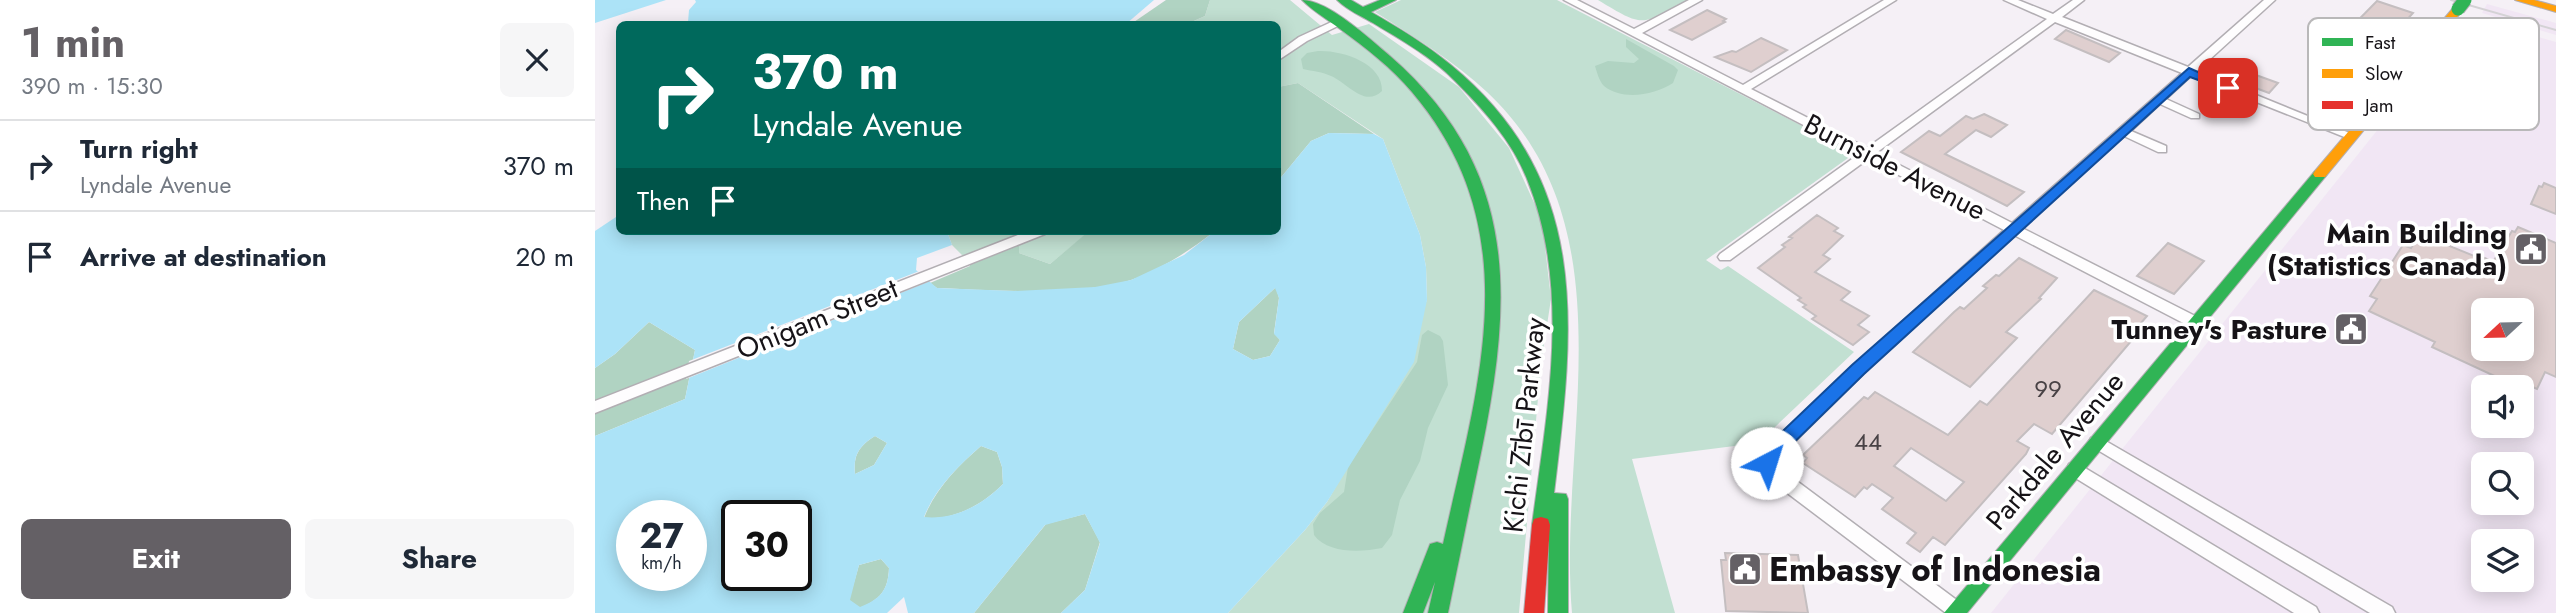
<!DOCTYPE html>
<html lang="en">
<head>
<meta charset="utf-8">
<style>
	:root { --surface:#fff; --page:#f6f6f7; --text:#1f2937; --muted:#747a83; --line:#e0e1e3; --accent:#646065 }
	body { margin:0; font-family:Jost,sans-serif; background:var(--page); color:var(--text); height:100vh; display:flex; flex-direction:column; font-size:26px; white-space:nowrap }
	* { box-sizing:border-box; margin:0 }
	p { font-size:23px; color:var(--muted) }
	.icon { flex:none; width:38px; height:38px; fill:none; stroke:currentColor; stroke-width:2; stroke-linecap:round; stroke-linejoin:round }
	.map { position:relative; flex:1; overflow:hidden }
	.panel { display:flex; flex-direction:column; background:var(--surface); width:595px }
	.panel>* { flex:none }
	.hud { position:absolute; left:21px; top:21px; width:665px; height:214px; border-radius:10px; box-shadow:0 4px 18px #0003; background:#00695c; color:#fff; overflow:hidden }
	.needle { width:46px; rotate:248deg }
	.buttons { position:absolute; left:1876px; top:298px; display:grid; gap:14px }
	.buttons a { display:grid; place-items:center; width:63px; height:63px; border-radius:10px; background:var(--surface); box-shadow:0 4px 18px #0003; font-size:35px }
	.speed { position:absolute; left:21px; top:500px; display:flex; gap:14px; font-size:35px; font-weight:700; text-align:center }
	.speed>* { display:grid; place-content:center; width:91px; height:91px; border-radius:50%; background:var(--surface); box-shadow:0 4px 18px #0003; line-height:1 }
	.speed small { font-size:18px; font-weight:400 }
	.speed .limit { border:4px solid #111; border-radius:10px; background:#fff; color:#111 }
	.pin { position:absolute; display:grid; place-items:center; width:60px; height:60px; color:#fff; margin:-30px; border-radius:14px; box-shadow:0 4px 10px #0006 }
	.me { position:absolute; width:77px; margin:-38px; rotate:40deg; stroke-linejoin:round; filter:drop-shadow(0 0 5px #0008) }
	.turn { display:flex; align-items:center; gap:24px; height:147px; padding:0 21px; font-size:32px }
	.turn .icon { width:91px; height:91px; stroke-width:2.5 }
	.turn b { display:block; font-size:49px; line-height:60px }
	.then { display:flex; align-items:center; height:66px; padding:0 21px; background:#0003; gap:14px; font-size:26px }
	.round { display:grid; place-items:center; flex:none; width:74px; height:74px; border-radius:10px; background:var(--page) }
	.summary { display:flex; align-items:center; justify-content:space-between; height:119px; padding:0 21px }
	h1 { font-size:42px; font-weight:700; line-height:52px; color:var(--accent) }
	.cta { display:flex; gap:14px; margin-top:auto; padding:14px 21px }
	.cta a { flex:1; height:80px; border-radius:10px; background:var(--accent); color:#fff; font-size:28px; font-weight:700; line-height:80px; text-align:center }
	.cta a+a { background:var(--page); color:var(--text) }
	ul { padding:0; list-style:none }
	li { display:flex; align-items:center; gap:21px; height:91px; padding:0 21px; border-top:2px solid var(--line) }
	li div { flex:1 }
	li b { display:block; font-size:26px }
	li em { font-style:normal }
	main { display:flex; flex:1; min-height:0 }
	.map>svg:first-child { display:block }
	.built { fill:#f1e6f4; fill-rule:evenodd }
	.green { fill:#c2e0d2 }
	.forest { fill:#b0d3c2 }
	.water { fill:#ace3f7; fill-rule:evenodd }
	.pier { fill:#f5f0f6 }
	.building { fill:#dfcfcf; stroke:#c4bec0; stroke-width:2; fill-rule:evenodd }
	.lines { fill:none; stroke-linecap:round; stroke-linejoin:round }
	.street-casing { stroke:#b2aeb3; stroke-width:3 }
	.fast-casing { stroke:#b2aeb3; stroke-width:2 }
	.slow-casing { stroke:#b2aeb3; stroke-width:2 }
	.jam-casing { stroke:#b2aeb3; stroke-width:2 }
	.street { fill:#fefdfe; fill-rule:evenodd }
	.fast { fill:#30b455; fill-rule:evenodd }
	.slow { fill:#ff9f0a; fill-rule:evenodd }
	.jam { fill:#e5322d; fill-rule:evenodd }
	.tram { stroke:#d4d2d5; stroke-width:2 }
	.fast-bridge-casing { stroke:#b2aeb3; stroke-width:15; stroke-linecap:butt }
	.fast-bridge { stroke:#30b455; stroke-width:13 }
	.route { fill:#1a73e8; stroke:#114b97; stroke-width:2 }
	.labels { text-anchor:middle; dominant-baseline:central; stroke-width:7; stroke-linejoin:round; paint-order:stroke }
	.number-label { font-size:24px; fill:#484245 }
	.street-label { font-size:28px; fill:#161317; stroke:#fff }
	.poi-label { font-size:28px; font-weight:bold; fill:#161317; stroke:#fff; text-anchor:end }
	.near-poi-label { font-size:33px; font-weight:bold; fill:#161317; stroke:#fff; text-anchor:start }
	.key { fill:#fff; stroke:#b9b8b9; stroke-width:2 }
	.key-label { font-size:19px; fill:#161317 }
</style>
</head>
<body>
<main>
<section class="panel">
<div class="summary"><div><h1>1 min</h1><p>390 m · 15:30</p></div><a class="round"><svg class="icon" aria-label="close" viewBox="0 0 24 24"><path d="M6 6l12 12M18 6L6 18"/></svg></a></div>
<ul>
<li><svg class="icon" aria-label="right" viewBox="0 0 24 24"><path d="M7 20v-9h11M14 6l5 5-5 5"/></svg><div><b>Turn right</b><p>Lyndale Avenue</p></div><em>370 m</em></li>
<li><svg class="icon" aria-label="arrive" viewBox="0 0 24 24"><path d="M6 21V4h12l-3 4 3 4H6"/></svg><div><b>Arrive at destination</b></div><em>20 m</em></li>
</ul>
<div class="cta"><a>Exit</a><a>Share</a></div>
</section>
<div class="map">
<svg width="1961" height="613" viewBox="0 0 1961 613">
	<rect width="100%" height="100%" fill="#f5f0f6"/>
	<!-- built -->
	<g class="built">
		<polygon points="1892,4 1961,23 1961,35 1887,13"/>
		<path d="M1881,19L1961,42V613H1396L1780,133L1832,71L1854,56ZM1888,310H1927V348H1888ZM1888,387H1927V425H1888ZM1888,464H1927V502H1888ZM1888,541H1927V579H1888Z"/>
	</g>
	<!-- green -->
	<g class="green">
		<polygon points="615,0 695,0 737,35 774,24 864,87 914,148 947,220 956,299 946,364 924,613 633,613 710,530 732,502 751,469 832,300 831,267 825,235 788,139 703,83 683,87 682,24 592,24 610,16"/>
		<path d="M806,0H962L1260,153L1111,260L1126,270L1133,266L1259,352L1163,443L1037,459L1080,613H977C962,440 1038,229 892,92C859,61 819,37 780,12Z"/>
		<path d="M1003,0H1094C1045,25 1051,29 1003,0Z"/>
		<polygon points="356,231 495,231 455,264 424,253 424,246 375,263 357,245 353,234"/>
	</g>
	<!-- forest -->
	<g class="forest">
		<polygon points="571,0 615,0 610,16 592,24 536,24"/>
		<path d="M1031,39L1079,66L1083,70L1078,83C1060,95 1027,101 1009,86C1004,81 1002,72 1000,66L1013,61L1039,63L1044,59L1031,47Z"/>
		<path d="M723,51C747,50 788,63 787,91C769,108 753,83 736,76C728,72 717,71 708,69L706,59L712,53Z"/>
		<polygon points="703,83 779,134 734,133 716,141 683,181 683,87"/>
		<path d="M494,231H620C594,251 567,269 536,280C484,297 397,290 342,288L335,283L375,266V263L424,245V253L455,264Z"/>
		<polygon points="681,287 684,298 679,333 685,340 675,356 658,360 638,349 644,322"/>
		<polygon points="54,322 100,350 90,399 0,436 0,368 20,354"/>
		<path d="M833,330L845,336L848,341L853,385L833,428L825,461L805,500L797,535L787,548C766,552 733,554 719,535L718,524L725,513L749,492L753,467L822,362L827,335Z"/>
		<path d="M280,436L292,443L279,465L260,474C258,455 264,446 280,436Z"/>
		<path d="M386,446L402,452L407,467L408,484C387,505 360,520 329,518C340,489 363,466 386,446Z"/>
		<polygon points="490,514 505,542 490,590 466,613 379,613 451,524"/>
		<path d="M286,559L294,568C293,591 285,599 265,608L254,600L264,565Z"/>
	</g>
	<!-- water -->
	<g class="water">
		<polygon points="0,0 71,0 0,23"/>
		<polygon points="100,0 559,0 531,24 96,24 93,22 94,10 101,2"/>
		<path d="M734,133L779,134L788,139L825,235L831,267L832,300L819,362L732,502L710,530L633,613H466L490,590L505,543L490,514L450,525L379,613H313L309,597L292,613H0V436L90,399L100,350L54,322L20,354L0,368V231L24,215V231H356L353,234L357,245L322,258L321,270L342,288L419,291L500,287L536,280L589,255L620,231H682L683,181L716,141ZM680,288L684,298L679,334L685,340L675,356L658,360L638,349L644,322ZM280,436L292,443L279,465L260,474C258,455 264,446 280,436ZM386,446L402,452L407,467L408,484C387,505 360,520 329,517C340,489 363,466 386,446ZM37,516H96V576H37ZM142,516H201V576H142ZM286,559L294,568C293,591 285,599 265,607L255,600L264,565Z"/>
	</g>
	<!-- pier -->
	<polygon class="pier" points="327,270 338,280 91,379 94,361"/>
	<!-- building -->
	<g class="building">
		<polygon points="1782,1 1818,13 1776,60 1783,62 1767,80 1722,62"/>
		<polygon points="1112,10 1131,19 1128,21 1130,22 1097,40 1075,30"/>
		<polygon points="1471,30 1525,53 1514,62 1460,39"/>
		<polygon points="1166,38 1192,50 1156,72 1120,57 1137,51 1141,52"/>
		<polygon points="1625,62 1683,83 1674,93 1616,71"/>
		<polygon points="1389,114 1412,125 1396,137 1381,130 1350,154 1429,192 1412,206 1306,152 1334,131 1345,136 1371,116 1378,119"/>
		<polygon points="1949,183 1961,188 1961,214 1936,204 1944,186 1947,187"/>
		<polygon points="1222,215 1243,228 1239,231 1248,236 1228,255 1235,259 1220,272 1255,292 1246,300 1274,316 1263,325 1274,332 1258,345 1217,319 1221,316 1208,307 1211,305 1203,300 1206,298 1163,268 1190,247 1187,245 1197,238 1194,237"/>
		<path d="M1923,227L1961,243V377L1950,372L1942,389L1924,381L1921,386L1837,347L1840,342L1774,311L1782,299L1775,296L1808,245L1816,248L1825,234L1889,260L1890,258L1898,262L1917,231L1920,232ZM1888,310H1927V348H1888Z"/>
		<polygon points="1573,243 1609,261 1579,294 1542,276"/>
		<polygon points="1424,258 1462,278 1444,298 1446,299 1411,332 1422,338 1375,387 1318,352 1359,312 1365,307 1369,309 1392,288 1388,286 1401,275 1404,276"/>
		<path d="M1499,290L1552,316L1539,331L1543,333L1457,434L1439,424L1422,441L1434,448L1431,454L1350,545L1338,537L1325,552L1312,543L1321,533L1287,509L1298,498L1277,484L1272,489L1269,487L1260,497L1208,463L1212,458L1208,455L1269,397L1273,399L1280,392L1353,435L1385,401L1392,405ZM1316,448L1369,482L1351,501L1299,466Z"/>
		<polygon points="1130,553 1203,555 1213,613 1131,611 1126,560 1131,560"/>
	</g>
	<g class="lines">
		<!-- street casing -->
		<g class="street-casing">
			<g id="street">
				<path d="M969,0H982L1039,29L1094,0H1107L1047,33L1148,85L1289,0H1301L1156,89L1272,148L1452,19L1409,0H1423L1458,14L1478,0H1489L1467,17L1593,67L1669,0H1680L1602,71L1762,136L1760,138H1752L1596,76L1571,99L1604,114V118H1596L1565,104L1536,131L1571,146V152H1563L1529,136L1427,228L1606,319L1608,323L1606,327H1596L1419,235L1268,374L1181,460L1187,470L1367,604L1370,610L1369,613H1351L1175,480L1164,463L1167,452L1258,366L1409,230L1273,159L1135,260H1125L1123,257L1125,254L1264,154ZM1460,22L1587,73L1417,223L1281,153Z"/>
				<polygon points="743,19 748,22 747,24 712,41 682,61 682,53 704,37"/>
				<polygon points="433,231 452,231 450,234 0,413 0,401"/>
				<polygon points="1502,436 1797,607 1800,613 1775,613 1496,446 1494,442 1496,438"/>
				<polygon points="1480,462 1721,607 1724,613 1699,613 1474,474 1472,469 1474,464"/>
			</g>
		</g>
		<!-- fast casing -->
		<g class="fast-casing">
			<g id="fast">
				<path d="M707,0C733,0 775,39 795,56C932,175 916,313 882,472C872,519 863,566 853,613H833L840,582L828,613H808L835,544L842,542L848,544C883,385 935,231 817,92C797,68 771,48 745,29C733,20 718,11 707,0Z"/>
				<path d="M742,0H756L768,7L785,0H801L776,12C804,28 832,45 856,65C998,182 979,329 959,493L971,494L973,499V613H953L954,528L946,533L939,531L937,525C952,411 977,290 932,179C917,141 888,109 860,81C837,57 806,40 778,23C766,16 752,10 742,0Z"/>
				<polygon points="1725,170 1730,171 1732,174 1730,177 1372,613 1349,613 1720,171"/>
			</g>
		</g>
		<!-- slow casing -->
		<g class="slow-casing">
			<g id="slow">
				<polygon points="1920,0 1939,0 1961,6 1961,12"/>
				<polygon points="1863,6 1867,7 1867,11 1730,177 1720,177 1718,174 1720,171 1859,7"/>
			</g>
		</g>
		<!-- jam casing -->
		<g class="jam-casing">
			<polygon id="jam" points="946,517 953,519 955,525 949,613 929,613 937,525 939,519"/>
		</g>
		<!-- street -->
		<use href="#street" class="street"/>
		<!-- fast -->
		<use href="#fast" class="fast"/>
		<!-- slow -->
		<use href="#slow" class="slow"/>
		<!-- jam -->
		<use href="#jam" class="jam"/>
		<!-- tram -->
		<polyline class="tram" points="1856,0 1961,30"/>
		<!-- fast-bridge casing -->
		<g class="fast-bridge-casing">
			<polyline id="fast-bridge" points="1863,9 1870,0"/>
		</g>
		<!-- fast-bridge -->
		<use href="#fast-bridge" class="fast-bridge"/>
	</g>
	<!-- route -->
	<polygon class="route" points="1594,68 1639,88 1633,91 1595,77 1269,374 1184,457 1178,468 1172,470 1166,468 1163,463 1172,446 1257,365"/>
	<!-- icons -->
	<defs>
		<g id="civic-square" transform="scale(1.75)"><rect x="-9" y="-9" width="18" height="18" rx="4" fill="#646065" stroke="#fff"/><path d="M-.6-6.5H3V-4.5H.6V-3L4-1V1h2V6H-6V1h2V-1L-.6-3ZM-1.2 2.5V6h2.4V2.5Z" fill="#fff"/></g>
	</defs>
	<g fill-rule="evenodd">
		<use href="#civic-square" x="1936" y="249"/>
		<use href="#civic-square" x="1756" y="329"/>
		<use href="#civic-square" x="1150" y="569"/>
	</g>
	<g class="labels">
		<!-- number labels -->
		<g class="number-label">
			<text x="1453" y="388">99</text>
			<text x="1273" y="441">44</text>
		</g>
		<!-- street labels -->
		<g class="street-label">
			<text transform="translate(1300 167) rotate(27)">Burnside Avenue</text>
			<text transform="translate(222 319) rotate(-22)">Onigam Street</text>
			<text transform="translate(929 425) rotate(-84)">Kichi Zībī Parkway</text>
			<text transform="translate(1460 451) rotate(-50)">Parkdale Avenue</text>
		</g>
		<!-- poi labels -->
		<g class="poi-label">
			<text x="1912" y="233">Main Building<tspan x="1912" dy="32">(Statistics Canada)</tspan></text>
			<text x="1732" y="329">Tunney's Pasture</text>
		</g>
		<!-- near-poi labels -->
		<g class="near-poi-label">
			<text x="1174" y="569">Embassy of Indonesia</text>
		</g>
	</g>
	<!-- legend -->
	<rect x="1713" y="18" width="231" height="112" rx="10" class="key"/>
	<rect x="1727" y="38" width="31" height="8" fill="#30b455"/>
	<rect x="1727" y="69" width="31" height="9" fill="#ff9f0a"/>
	<rect x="1727" y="101" width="31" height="8" fill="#e5322d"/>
	<g class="key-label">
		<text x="1770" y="49">Fast</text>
		<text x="1770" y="80">Slow</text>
		<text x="1770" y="112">Jam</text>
	</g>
</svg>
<div class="buttons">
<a><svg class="needle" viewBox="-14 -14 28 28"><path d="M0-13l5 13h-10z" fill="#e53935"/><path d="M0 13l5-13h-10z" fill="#747a83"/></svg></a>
<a><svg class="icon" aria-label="sound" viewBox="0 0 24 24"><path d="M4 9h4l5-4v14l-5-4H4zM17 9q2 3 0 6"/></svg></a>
<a><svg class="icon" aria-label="search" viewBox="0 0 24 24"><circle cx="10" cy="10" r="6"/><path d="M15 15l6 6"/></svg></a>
<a><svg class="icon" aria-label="layers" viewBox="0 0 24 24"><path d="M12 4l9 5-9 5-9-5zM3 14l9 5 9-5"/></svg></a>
</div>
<div class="speed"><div>27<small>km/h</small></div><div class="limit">30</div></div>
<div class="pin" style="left:1633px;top:88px;background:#d93025"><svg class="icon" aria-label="arrive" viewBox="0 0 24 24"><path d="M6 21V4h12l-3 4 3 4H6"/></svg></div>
<svg class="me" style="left:1172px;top:463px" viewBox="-20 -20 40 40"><circle r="19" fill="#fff"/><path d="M0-13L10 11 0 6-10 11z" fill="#1a73e8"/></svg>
<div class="hud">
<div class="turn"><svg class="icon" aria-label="right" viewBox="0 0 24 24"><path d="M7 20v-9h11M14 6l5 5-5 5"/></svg><div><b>370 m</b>Lyndale Avenue</div></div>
<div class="then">Then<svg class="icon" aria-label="arrive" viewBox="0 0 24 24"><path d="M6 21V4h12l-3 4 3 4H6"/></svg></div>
</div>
</div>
</main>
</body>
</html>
